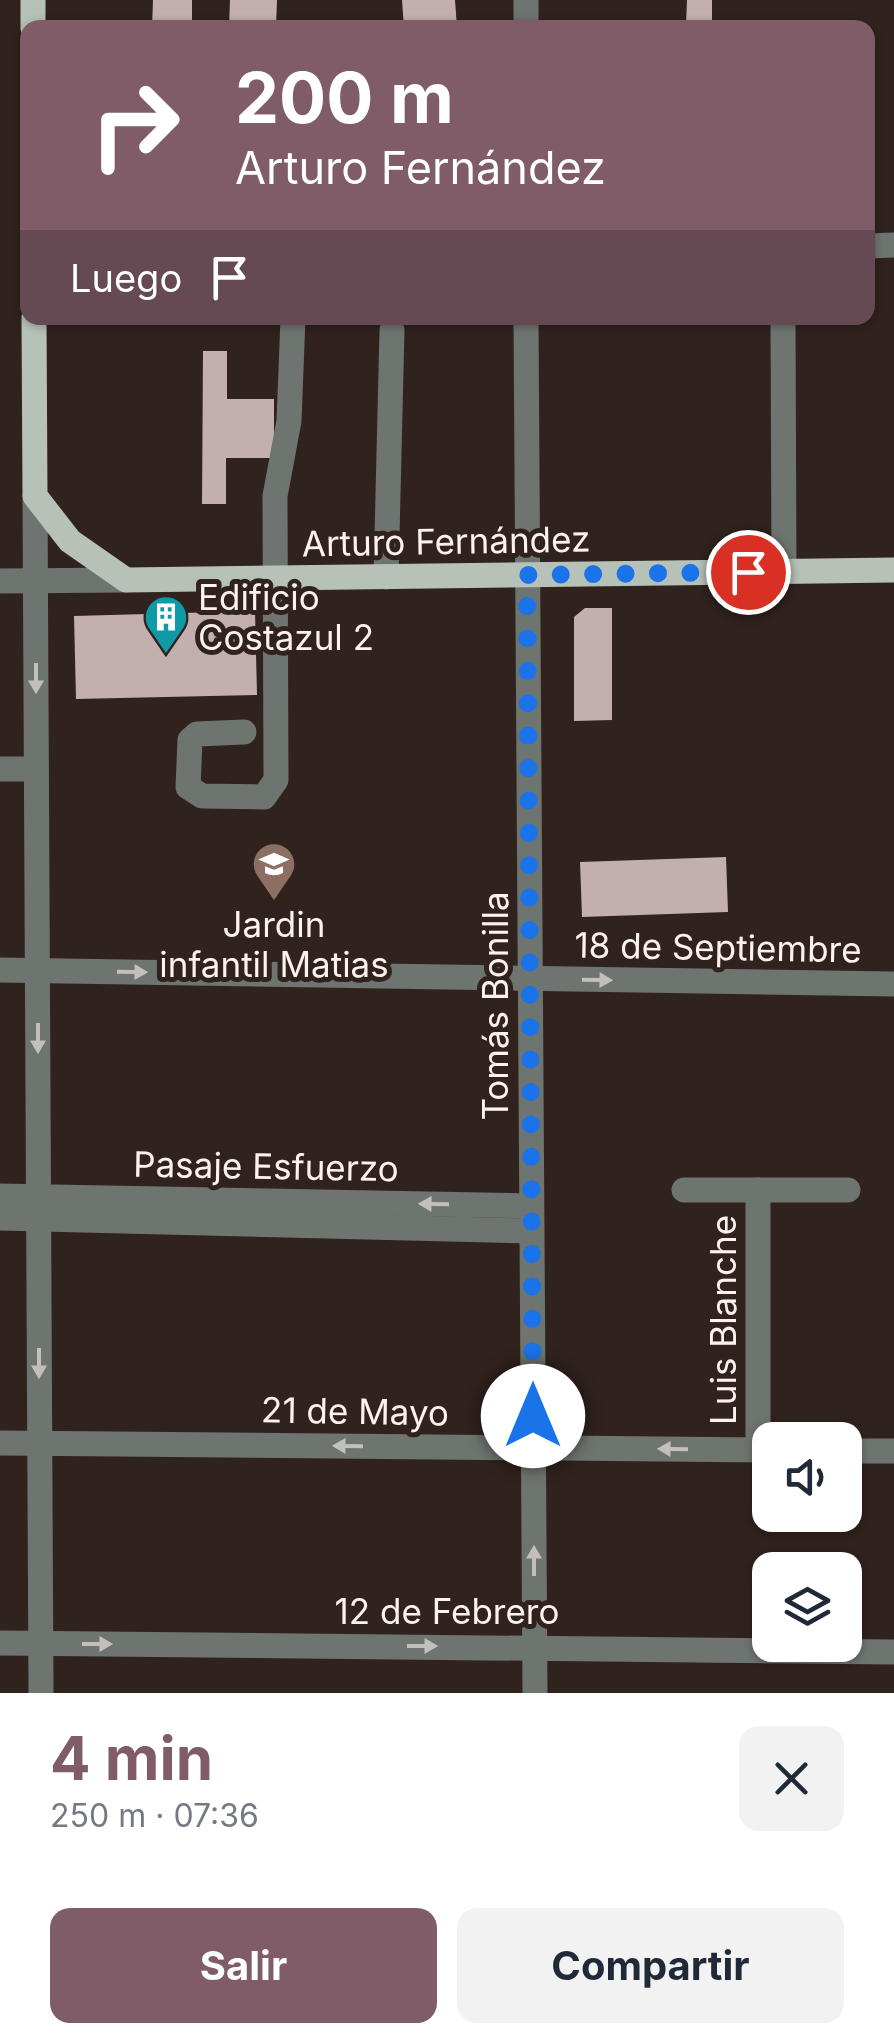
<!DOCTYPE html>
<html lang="es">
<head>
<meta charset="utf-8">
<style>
	:root { --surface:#fff; --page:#f2f2f3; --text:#1f2937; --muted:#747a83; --accent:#7f5c68 }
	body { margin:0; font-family:Inter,sans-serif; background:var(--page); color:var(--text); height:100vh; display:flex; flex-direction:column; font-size:38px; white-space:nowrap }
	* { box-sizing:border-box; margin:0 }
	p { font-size:32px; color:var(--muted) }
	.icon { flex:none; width:55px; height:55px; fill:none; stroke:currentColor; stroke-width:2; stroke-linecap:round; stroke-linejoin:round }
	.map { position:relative; height:1693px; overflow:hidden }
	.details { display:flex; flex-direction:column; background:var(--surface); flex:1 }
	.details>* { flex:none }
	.top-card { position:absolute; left:20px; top:20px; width:855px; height:305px; border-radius:20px; box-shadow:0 2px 8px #0004; background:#7f5c68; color:#fff; overflow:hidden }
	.controls { position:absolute; left:752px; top:1422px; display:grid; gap:20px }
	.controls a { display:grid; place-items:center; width:110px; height:110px; border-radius:20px; background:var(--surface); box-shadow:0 2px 8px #0004; font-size:50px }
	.pin { position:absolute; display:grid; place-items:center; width:85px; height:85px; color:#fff; margin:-42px; border:5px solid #fff; border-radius:50%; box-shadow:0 2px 10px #0007 }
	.me { position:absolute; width:110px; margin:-55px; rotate:0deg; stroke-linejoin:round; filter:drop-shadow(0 0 8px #0008) }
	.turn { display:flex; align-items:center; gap:35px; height:210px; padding:0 50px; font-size:45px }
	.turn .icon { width:130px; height:130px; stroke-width:2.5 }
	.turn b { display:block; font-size:70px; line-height:85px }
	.then { display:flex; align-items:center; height:95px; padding:0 50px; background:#0003; gap:20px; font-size:38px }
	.round { display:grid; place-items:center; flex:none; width:105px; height:105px; border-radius:20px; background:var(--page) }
	.head { display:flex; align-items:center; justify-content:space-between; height:170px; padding:0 50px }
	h1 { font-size:60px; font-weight:700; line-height:75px; color:var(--accent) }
	.button { display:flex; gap:20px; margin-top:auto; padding:20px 50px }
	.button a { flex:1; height:115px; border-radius:20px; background:var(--accent); color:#fff; font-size:40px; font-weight:700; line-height:115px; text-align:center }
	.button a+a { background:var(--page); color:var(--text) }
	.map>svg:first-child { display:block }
	.building { fill:#c3afae }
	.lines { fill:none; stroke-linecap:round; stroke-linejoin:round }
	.minor { stroke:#6e746f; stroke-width:25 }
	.major { stroke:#b6c2b8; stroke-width:25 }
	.oneway { fill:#c3c0bb }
	.route { stroke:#1a73e8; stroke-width:18; stroke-dasharray:0 32.4 }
	.labels { text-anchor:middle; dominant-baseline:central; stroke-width:10; stroke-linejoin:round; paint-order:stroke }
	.street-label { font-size:35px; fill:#fcf2ee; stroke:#30221d }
	.poi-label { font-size:35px; fill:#fcf2ee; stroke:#30221d; text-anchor:start }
</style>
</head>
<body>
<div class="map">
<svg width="894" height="1693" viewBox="0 0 894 1693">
	<rect width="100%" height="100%" fill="#30221d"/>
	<!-- building -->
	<g class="building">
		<polygon points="153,0 192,0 192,28 152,28"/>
		<polygon points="230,0 277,0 276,28 229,28"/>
		<polygon points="402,0 455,0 457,28 404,28"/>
		<polygon points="687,0 712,0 712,27 686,26"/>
		<polygon points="203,351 227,351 227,399 274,399 274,458 226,458 226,504 202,504"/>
		<polygon points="585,608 612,608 612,720 574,721 574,617"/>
		<polygon points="255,611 257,695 76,699 74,616"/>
		<polygon points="726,857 728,912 582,917 580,862"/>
	</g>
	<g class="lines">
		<!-- minor -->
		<g class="minor">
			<polyline points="526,0 526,28"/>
			<polyline points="868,246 894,245"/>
			<polyline points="526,318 535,1693"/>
			<polyline points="783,318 784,571"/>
			<polyline points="35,496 41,1693"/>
			<polyline points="386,577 392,330"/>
			<polyline points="0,581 126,580"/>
			<polyline points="244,732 197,734 190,740 188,787 202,796 264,797 276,780 275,496 289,421 293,318"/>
			<polyline points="0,769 36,769"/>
			<polyline points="0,970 894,984"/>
			<polyline points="684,1190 848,1190"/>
			<polyline points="758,1190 758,1450"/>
			<polyline points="0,1196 531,1206"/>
			<polyline points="0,1218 531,1231"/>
			<polyline points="0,1443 770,1450"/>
			<polyline points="845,1451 894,1451"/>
			<polyline points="0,1643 894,1652"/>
		</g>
		<!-- major -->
		<g class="major">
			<polyline points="33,0 33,28"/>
			<polyline points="34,318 35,496 70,541 126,580 894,570"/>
		</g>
	</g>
	<!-- one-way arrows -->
	<defs><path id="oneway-solid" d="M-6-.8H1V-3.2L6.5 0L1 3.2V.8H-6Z" transform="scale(2.5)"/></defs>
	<g class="oneway">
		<use href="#oneway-solid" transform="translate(36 678) rotate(90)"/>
		<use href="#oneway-solid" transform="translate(132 972) rotate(1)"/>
		<use href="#oneway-solid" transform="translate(597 980) rotate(1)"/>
		<use href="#oneway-solid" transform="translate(38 1038) rotate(90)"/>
		<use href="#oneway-solid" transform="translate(434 1204) rotate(-179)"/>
		<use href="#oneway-solid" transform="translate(39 1363) rotate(90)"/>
		<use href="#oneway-solid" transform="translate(348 1446) rotate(-179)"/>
		<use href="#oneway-solid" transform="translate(673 1449) rotate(-179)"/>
		<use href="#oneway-solid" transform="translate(534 1561) rotate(-90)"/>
		<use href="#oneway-solid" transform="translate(97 1644)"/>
		<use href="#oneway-solid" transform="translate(422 1646)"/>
	</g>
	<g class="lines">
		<!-- route -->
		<polyline class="route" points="533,1416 527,575 748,572"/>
	</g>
	<!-- icons -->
	<defs>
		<g id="building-pin" transform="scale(2.25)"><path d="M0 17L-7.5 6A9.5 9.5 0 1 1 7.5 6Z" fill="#0f9aa8" stroke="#30221d"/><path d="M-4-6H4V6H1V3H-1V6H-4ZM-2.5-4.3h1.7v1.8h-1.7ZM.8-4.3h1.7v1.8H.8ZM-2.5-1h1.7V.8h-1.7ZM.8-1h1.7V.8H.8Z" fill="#fff"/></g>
		<g id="school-pin" transform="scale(2.25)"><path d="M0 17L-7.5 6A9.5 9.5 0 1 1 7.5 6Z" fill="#8d6e63" stroke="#30221d"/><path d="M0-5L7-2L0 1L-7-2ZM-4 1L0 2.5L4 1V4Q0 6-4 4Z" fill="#fff"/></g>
	</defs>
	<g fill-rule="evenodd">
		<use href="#building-pin" x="166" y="617"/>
		<use href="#school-pin" x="274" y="864"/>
	</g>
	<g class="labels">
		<!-- street labels -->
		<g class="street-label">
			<text transform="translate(446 541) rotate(-1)">Arturo Fernández</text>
			<text transform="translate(718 947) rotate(1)">18 de Septiembre</text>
			<text transform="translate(495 1006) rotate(-90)">Tomás Bonilla</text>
			<text transform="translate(266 1166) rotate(1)">Pasaje Esfuerzo</text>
			<text transform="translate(723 1320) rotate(-90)">Luis Blanche</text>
			<text transform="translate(355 1411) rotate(1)">21 de Mayo</text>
			<text x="447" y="1611">12 de Febrero</text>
		</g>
		<!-- poi labels -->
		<g class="poi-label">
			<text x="198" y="597">Edificio<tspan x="198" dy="40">Costazul 2</tspan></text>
			<text x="274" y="924" text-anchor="middle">Jardin<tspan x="274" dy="40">infantil Matias</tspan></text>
		</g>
	</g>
</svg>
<div class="controls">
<a><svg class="icon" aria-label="sound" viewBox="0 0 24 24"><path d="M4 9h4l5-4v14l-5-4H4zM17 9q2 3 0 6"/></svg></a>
<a><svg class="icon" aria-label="layers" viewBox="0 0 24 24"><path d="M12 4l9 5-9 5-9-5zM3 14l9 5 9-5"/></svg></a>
</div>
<div class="pin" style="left:748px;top:572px;background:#d93025"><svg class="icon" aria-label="arrive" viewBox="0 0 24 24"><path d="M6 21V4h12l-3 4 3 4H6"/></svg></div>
<svg class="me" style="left:533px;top:1416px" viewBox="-20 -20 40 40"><circle r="19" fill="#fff"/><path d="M0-13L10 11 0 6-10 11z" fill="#1a73e8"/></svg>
<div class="top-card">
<div class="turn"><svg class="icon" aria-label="right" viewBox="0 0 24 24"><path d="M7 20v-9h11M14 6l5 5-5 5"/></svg><div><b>200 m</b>Arturo Fernández</div></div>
<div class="then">Luego<svg class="icon" aria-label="arrive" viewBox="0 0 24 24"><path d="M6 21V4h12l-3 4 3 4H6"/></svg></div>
</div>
</div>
<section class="details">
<div class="head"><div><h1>4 min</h1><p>250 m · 07:36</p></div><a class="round"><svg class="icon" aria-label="close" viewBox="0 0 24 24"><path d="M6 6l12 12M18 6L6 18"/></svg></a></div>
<div class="button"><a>Salir</a><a>Compartir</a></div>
</section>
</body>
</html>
